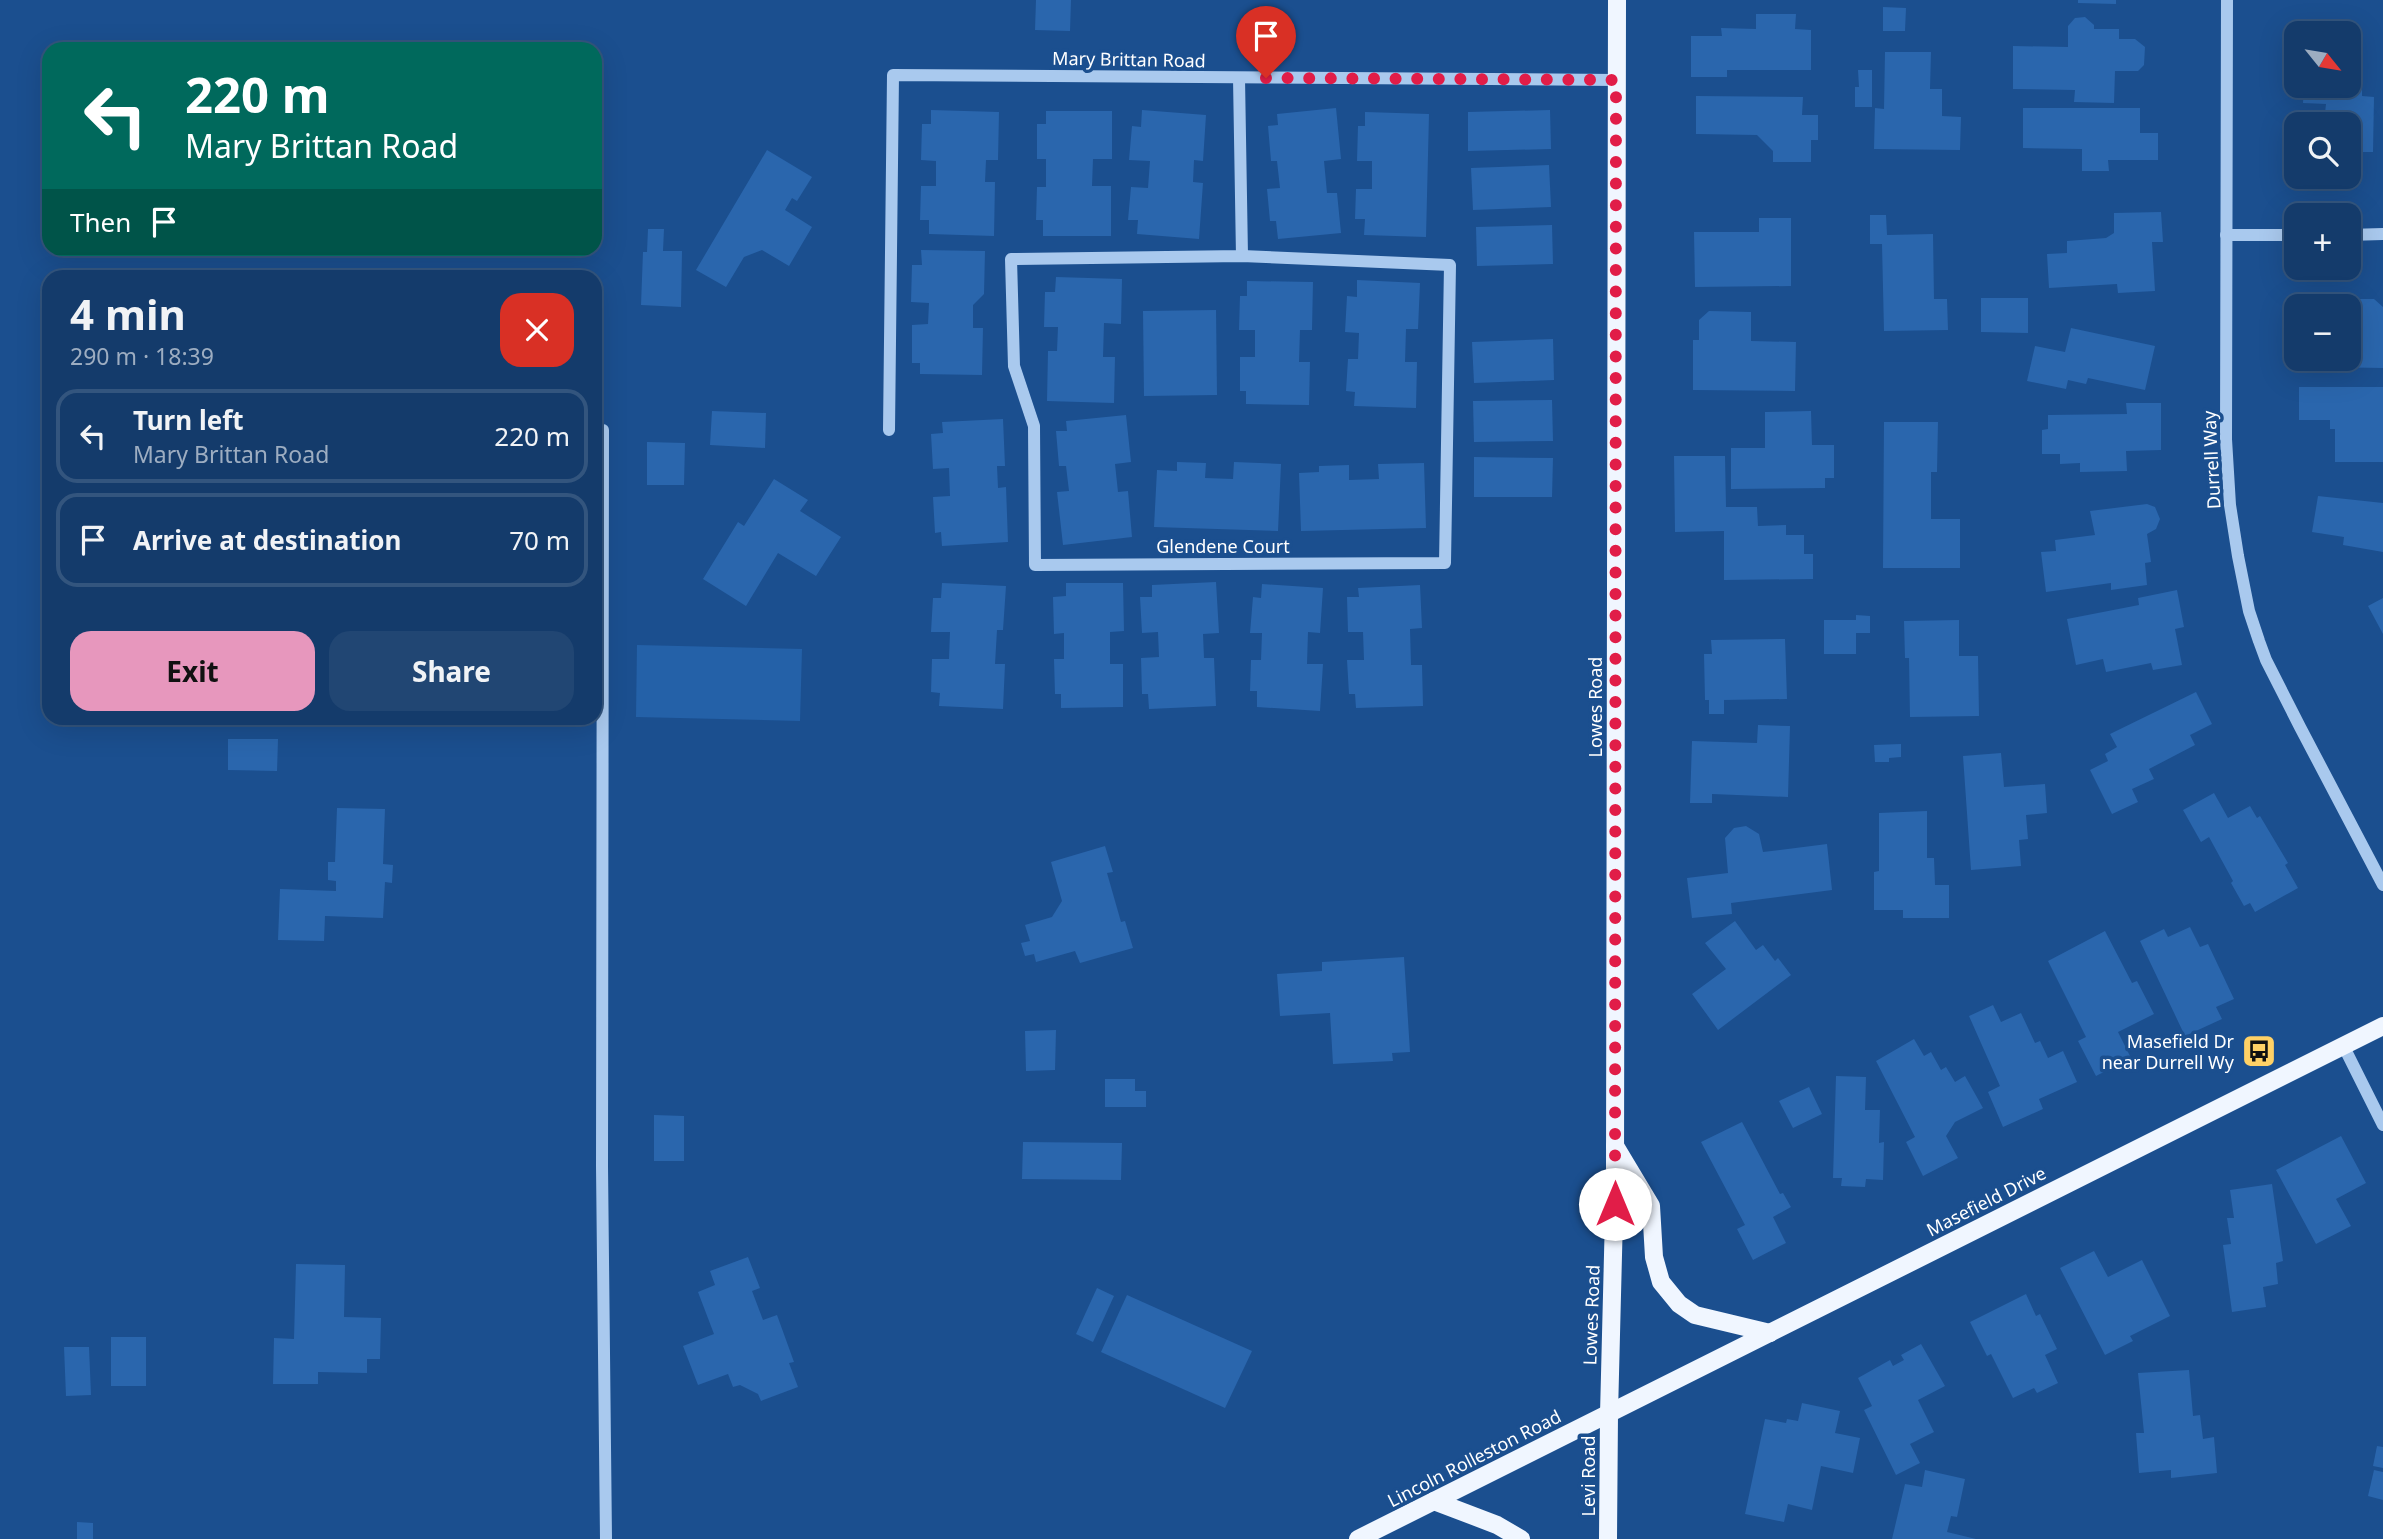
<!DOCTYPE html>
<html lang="en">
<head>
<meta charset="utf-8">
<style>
	:root { --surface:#143b6b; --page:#214673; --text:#f1f3f6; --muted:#9dadc1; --line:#33557e; --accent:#e797bd }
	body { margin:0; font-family:"Noto Sans",sans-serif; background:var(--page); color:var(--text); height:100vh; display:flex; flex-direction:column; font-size:26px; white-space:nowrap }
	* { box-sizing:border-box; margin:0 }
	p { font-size:23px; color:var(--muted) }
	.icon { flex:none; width:38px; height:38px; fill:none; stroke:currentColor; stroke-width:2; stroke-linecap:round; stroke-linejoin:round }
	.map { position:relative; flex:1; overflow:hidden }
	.drawer { position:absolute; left:42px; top:270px; width:560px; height:455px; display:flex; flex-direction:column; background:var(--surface); border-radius:21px; box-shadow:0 7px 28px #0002,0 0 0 2px var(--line) }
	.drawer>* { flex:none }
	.banner { position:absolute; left:42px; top:42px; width:560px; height:214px; border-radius:21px; box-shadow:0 7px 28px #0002,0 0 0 2px var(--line); background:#00695c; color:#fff; overflow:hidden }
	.needle { width:46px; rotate:120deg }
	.controls { position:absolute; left:2284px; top:21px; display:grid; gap:14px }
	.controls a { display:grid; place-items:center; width:77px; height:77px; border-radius:14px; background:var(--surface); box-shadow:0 7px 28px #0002,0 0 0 2px var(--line); font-size:35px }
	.pin { position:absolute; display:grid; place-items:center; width:60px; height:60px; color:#fff; margin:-72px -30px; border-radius:50% 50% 50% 0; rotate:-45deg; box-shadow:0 0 7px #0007 }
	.pin .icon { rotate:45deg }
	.me { position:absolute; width:77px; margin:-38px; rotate:0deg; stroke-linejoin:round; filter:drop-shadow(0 0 5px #0008) }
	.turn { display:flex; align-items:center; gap:24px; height:147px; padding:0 28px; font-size:32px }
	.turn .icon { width:91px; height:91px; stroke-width:2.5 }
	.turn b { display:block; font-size:49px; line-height:60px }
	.then { display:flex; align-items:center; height:66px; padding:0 28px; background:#0003; gap:14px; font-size:26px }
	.round { display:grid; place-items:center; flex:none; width:74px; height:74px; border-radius:21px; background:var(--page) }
	.head { display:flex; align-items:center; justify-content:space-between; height:119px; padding:0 28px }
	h1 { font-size:42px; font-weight:700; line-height:52px }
	.button { display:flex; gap:14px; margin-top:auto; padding:14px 28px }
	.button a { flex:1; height:80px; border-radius:21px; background:var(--accent); color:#111; font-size:28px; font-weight:700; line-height:80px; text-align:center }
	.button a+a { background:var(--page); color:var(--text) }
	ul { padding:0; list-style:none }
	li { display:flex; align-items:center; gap:21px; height:94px; margin:0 14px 10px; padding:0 14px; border:4px solid var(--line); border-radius:21px }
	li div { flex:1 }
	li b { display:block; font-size:26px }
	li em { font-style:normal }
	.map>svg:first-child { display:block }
	.green { fill:#2461a8 }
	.building { fill:#2a66ad }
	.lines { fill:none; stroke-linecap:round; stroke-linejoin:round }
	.minor { stroke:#a9c9ee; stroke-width:12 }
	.major { stroke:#f0f6ff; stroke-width:18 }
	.route { stroke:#e11d48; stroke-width:12; stroke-dasharray:0 21.6 }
	.labels { text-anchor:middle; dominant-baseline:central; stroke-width:7; stroke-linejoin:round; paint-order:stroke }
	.street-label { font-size:18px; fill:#fff; stroke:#1b4f8f }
	.poi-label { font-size:18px; fill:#fff; stroke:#1b4f8f; text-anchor:end }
</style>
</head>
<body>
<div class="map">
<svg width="2383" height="1539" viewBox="0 0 2383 1539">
	<rect width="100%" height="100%" fill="#1b4f8f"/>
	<!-- green -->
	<polygon class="green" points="637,645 802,649 800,721 636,717"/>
	<!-- building -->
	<g class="building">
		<polygon points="1036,0 1071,0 1070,31 1035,30"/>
		<polygon points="2078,0 2116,0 2116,4 2078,3"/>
		<polygon points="1883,7 1906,8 1905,31 1883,31"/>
		<polygon points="1756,14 1796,14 1795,29 1811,30 1811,70 1727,70 1727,77 1691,77 1691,36 1722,36 1721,28 1756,29"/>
		<polygon points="2085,17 2094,25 2094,29 2119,29 2119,39 2135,39 2145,47 2144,65 2138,71 2115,71 2114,103 2074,102 2075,90 2013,89 2013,46 2068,47 2068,26 2075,18"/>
		<polygon points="2348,48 2362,48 2362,96 2374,97 2373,152 2348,152 2348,124 2320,124 2320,113 2325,113 2326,104 2303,103 2304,86 2348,86"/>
		<polygon points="1885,52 1931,52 1930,89 1942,89 1942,116 1961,117 1960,150 1874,149 1875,108 1884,109"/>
		<polygon points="1858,70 1872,70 1872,107 1855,107 1855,87 1859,87"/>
		<polygon points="1696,96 1803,97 1802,115 1818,115 1818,140 1811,140 1811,162 1773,162 1773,151 1757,135 1696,134"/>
		<polygon points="1336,108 1341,159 1324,161 1327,193 1337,193 1341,233 1278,239 1276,221 1270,221 1267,189 1280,188 1277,161 1271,161 1268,126 1278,125 1277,114"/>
		<polygon points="2023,108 2140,108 2140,133 2158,133 2158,160 2108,160 2109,171 2082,171 2082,149 2023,148"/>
		<polygon points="931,110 999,112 998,160 986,160 985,182 995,182 994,236 929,234 929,220 920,220 921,186 936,186 936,161 921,160 922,124 931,124"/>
		<polygon points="1142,110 1206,115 1203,161 1194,160 1193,182 1203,183 1199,239 1137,234 1138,220 1128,220 1131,187 1148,188 1150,161 1129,160 1132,126 1141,127"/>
		<polygon points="1550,110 1551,149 1468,151 1468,112"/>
		<polygon points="1046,111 1112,111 1112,159 1093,159 1092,186 1111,186 1111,236 1043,236 1043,220 1036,220 1037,187 1046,187 1046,159 1037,159 1037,124 1046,124"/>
		<polygon points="1365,112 1429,114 1426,237 1364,235 1365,219 1355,219 1356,189 1372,189 1372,161 1357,161 1358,126 1365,126"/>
		<polygon points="767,150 812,177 797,201 792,198 785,210 812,227 789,266 762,250 744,257 726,287 696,270"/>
		<polygon points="1549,165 1551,207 1473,210 1471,168"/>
		<polygon points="2161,212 2163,242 2152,242 2155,291 2118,293 2117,284 2049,288 2047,254 2067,253 2067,241 2106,238 2114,233 2114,213"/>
		<polygon points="1870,215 1886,215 1887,235 1933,234 1934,299 1947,299 1948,330 1884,331 1882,244 1870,244"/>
		<polygon points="1759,218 1791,218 1791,286 1695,287 1694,232 1759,232"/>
		<polygon points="1552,225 1553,264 1477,266 1476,227"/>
		<polygon points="648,229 664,229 663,251 682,251 681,307 641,305 643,252 647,252"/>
		<polygon points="921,250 985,251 984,294 973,305 973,328 983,328 982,375 920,374 920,363 912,363 912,325 928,324 929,303 911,302 912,265 922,265"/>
		<polygon points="1056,277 1122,279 1121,324 1104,323 1103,357 1115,357 1114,403 1047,401 1048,351 1057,351 1058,327 1044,327 1045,292 1055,292"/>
		<polygon points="1357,280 1420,283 1418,329 1406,329 1405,362 1417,362 1416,408 1354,406 1355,392 1346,391 1348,359 1358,359 1359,333 1345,332 1347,296 1357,297"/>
		<polygon points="1247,281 1313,282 1312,330 1300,330 1299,362 1310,362 1309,405 1246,404 1246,391 1240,391 1240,357 1255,357 1255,330 1239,330 1240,296 1247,296"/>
		<polygon points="1981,298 2028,298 2028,333 1981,332"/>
		<polygon points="2356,299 2374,299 2383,307 2383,368 2323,367 2323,359 2348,359 2348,310"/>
		<polygon points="1216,310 1217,395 1144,396 1143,311"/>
		<polygon points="1709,311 1751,312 1751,341 1796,342 1795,391 1693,390 1693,340 1699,340 1699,320"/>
		<polygon points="2071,328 2155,346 2145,390 2088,378 2086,384 2068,380 2066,389 2027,381 2035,346 2065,352"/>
		<polygon points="1553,339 1554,380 1474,383 1472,342"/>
		<polygon points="2299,387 2383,387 2383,462 2335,462 2335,429 2330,429 2330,420 2299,420"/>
		<polygon points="1552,400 1553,441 1474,442 1473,401"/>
		<polygon points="2126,403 2161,403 2161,450 2126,451 2127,471 2080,472 2080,463 2060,464 2060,454 2042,454 2042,430 2048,429 2048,415 2127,414"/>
		<polygon points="712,411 766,413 765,448 710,445"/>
		<polygon points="1811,411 1812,445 1834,445 1834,478 1825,478 1825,488 1731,489 1731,448 1765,448 1765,412"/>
		<polygon points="1126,415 1131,462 1115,464 1118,492 1128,491 1132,537 1063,545 1057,492 1069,491 1066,466 1059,466 1056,431 1067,431 1066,421"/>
		<polygon points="1003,419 1005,466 997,466 998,488 1006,487 1008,542 942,546 941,532 935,533 933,497 950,496 949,468 933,469 931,434 943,433 942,422"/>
		<polygon points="1884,422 1938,422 1937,472 1931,472 1931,519 1960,519 1960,568 1883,568"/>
		<polygon points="647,442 685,443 684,485 647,485"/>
		<polygon points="1674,456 1725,456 1726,507 1757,507 1758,526 1786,525 1786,535 1804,535 1804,554 1813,554 1813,579 1724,580 1724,531 1675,532"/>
		<polygon points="1474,457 1553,458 1552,497 1474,497"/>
		<polygon points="1177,462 1206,463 1205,478 1233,479 1234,462 1281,464 1278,531 1154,527 1157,470 1177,471"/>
		<polygon points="1424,463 1426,528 1301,531 1299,473 1319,472 1319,466 1349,465 1349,480 1379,479 1378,464"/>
		<polygon points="774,479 808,500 800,511 841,537 816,576 778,553 746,606 703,579 738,522 744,526"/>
		<polygon points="2318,496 2383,503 2383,552 2343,545 2344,537 2312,532"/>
		<polygon points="2147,504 2155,507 2160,519 2156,529 2147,534 2151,562 2145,563 2147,585 2111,590 2111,583 2046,592 2041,552 2056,551 2055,540 2095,535 2090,511"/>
		<polygon points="1216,582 1219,633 1203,634 1204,658 1214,658 1216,706 1149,709 1148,694 1142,694 1141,658 1159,657 1158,632 1142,633 1140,597 1152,597 1152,585"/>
		<polygon points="942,583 1006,586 1003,630 997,630 995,664 1005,664 1003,709 939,706 940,693 931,692 932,659 949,659 950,632 931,632 933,598 941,598"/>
		<polygon points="1066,583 1123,583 1124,631 1110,632 1110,664 1123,664 1123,707 1061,708 1061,694 1055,694 1054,659 1064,659 1064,633 1054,634 1053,597 1066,596"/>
		<polygon points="1262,584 1323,588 1320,633 1308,632 1307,664 1323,664 1320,711 1257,707 1257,691 1250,691 1251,660 1261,660 1262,633 1250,633 1253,597 1261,598"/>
		<polygon points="1420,585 1422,628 1410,629 1411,665 1422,665 1423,706 1356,708 1355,694 1349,694 1347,660 1364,660 1363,632 1348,632 1347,597 1359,597 1358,588"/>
		<polygon points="2177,590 2184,627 2175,629 2182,665 2153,670 2151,663 2106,672 2103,659 2076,665 2067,619 2139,605 2138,598"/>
		<polygon points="2383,598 2383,634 2368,606"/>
		<polygon points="1856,615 1870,616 1870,633 1856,633 1856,654 1824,654 1824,620 1856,620"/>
		<polygon points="1959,620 1959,656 1978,656 1979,716 1910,717 1909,658 1905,658 1904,621"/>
		<polygon points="1785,639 1787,699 1724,700 1724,714 1709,714 1709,700 1705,700 1704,654 1712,654 1711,640"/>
		<polygon points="2196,692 2212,724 2190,735 2195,745 2149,769 2154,779 2132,789 2138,802 2112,814 2090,770 2108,761 2105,754 2117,747 2110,734"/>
		<polygon points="1758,725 1790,726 1788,797 1712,794 1712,803 1690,803 1692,741 1757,743"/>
		<polygon points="228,739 278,739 277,771 228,770"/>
		<polygon points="1901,744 1901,757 1889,758 1889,762 1875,762 1874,745"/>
		<polygon points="2001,753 2004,787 2045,784 2047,813 2026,815 2028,839 2019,840 2021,866 1971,870 1963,756"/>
		<polygon points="2214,793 2228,818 2250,806 2257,818 2260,816 2288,863 2285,865 2298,888 2255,912 2250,903 2244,906 2231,883 2233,881 2209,837 2201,842 2183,810"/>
		<polygon points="337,808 385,809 383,864 393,865 392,883 385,882 383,918 325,916 324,941 278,940 280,889 336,891 336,881 328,880 328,862 335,862"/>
		<polygon points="1927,811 1927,858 1934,858 1935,885 1949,885 1949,918 1903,918 1903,910 1874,910 1874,872 1879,871 1879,813"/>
		<polygon points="1746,826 1759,834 1763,852 1827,844 1832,890 1731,903 1732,914 1692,918 1687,878 1728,873 1725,838 1734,828"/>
		<polygon points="1105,846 1113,872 1107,873 1121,922 1125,921 1133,948 1080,963 1075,951 1036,962 1034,954 1025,956 1021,943 1030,941 1025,925 1052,917 1062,901 1051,862"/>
		<polygon points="1735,921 1756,950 1763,945 1775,961 1778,958 1791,975 1718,1030 1692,994 1726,969 1705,943"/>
		<polygon points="2190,927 2200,947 2208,944 2234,999 2216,1007 2222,1019 2185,1036 2140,941 2164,929 2168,937"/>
		<polygon points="2105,931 2132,983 2137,981 2154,1014 2118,1032 2131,1058 2096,1076 2078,1041 2086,1037 2048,961"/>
		<polygon points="1404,957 1410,1052 1392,1053 1393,1061 1333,1064 1330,1013 1280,1016 1277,974 1322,971 1322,962"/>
		<polygon points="1993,1005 2001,1022 2021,1013 2035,1043 2040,1041 2048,1058 2063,1051 2077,1082 2039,1099 2043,1109 2003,1127 1988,1092 2000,1086 1969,1016"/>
		<polygon points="1056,1030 1055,1070 1026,1071 1025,1031"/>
		<polygon points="1914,1039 1924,1056 1931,1052 1941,1070 1946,1067 1955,1082 1965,1076 1983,1108 1955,1122 1946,1136 1958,1158 1923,1176 1906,1142 1915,1137 1876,1061"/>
		<polygon points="1836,1076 1866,1077 1865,1110 1880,1110 1879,1143 1884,1142 1883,1180 1866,1179 1865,1187 1841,1186 1842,1178 1833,1178"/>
		<polygon points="1105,1079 1135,1079 1135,1091 1146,1091 1146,1107 1105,1107"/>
		<polygon points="1809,1087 1822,1114 1793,1128 1779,1101"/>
		<polygon points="654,1115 684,1116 684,1161 654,1161"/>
		<polygon points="1742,1122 1780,1194 1783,1193 1791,1207 1773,1217 1786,1243 1753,1260 1737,1229 1745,1225 1701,1142"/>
		<polygon points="2341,1136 2366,1183 2336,1199 2351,1226 2316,1244 2276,1170"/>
		<polygon points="1023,1142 1122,1143 1121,1180 1022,1179"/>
		<polygon points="2272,1184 2283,1261 2276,1263 2278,1284 2263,1287 2266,1307 2232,1312 2223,1245 2231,1244 2227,1218 2234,1218 2230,1190"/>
		<polygon points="2094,1251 2108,1277 2142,1260 2170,1316 2130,1336 2133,1341 2105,1355 2060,1268"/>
		<polygon points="748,1257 760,1288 752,1291 763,1320 777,1315 794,1362 789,1363 798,1387 761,1401 758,1394 740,1385 733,1387 728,1374 698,1385 683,1346 714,1334 698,1292 715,1285 710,1271"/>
		<polygon points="296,1264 345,1265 344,1317 381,1318 380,1359 367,1359 367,1373 318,1372 318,1384 273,1384 274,1338 294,1339"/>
		<polygon points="1097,1288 1114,1296 1093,1342 1076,1334"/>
		<polygon points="2026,1294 2036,1316 2040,1314 2057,1349 2045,1355 2058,1383 2037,1393 2034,1388 2013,1398 1991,1354 1987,1356 1970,1322"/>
		<polygon points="1127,1295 1252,1351 1225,1408 1101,1352"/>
		<rect x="111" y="1337" width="35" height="49"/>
		<polygon points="1921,1344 1945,1386 1918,1400 1934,1432 1910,1444 1920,1463 1896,1475 1864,1410 1872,1406 1858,1378 1890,1360 1893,1366 1904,1360 1901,1355"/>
		<polygon points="64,1347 89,1347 91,1395 66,1396"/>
		<polygon points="2189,1370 2193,1416 2200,1415 2203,1439 2214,1437 2217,1473 2171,1478 2171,1470 2139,1473 2136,1433 2144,1433 2138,1373"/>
		<polygon points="1802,1403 1840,1411 1835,1433 1860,1438 1853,1473 1821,1466 1812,1510 1788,1504 1784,1522 1745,1514 1765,1419 1786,1423 1787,1419 1798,1421"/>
		<polygon points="2377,1446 2383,1447 2383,1468 2373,1466"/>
		<polygon points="1925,1470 1965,1479 1957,1517 1951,1516 1947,1532 1976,1539 1892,1539 1905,1484 1922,1487"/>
		<polygon points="2374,1470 2383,1472 2383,1500 2368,1496"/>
		<polygon points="77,1522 93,1523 93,1539 77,1539"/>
	</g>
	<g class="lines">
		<!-- minor -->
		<g class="minor">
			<polyline points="2227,0 2226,439 2230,505 2238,556 2249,611 2259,641 2266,660 2300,727 2383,885"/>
			<polyline points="1239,78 1242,256 1450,265 1445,563 1035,565 1034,426 1014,366 1011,259 1242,256"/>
			<polyline points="2226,235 2296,235"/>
			<polyline points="2348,235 2383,234"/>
			<polyline points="603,430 602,1166 606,1539"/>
			<polyline points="889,430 893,75 1617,80"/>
			<polyline points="2343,1045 2383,1125"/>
		</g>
		<!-- major -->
		<g class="major">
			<polyline points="1615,1146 1651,1206 1654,1257 1661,1282 1679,1304 1695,1315 1770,1333"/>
			<polyline points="1434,1501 1497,1525 1521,1539"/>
			<polyline points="1358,1539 2383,1026"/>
			<polyline points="1608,1539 1609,1414 1615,1176 1617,0"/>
		</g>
	</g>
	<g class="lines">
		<!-- route -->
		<polyline class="route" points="1266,78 1616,80 1615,1204"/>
	</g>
	<!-- icons -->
	<defs>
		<g id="bus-square" transform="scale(1.75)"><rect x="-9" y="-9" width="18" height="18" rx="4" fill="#ffd166" stroke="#1b4f8f"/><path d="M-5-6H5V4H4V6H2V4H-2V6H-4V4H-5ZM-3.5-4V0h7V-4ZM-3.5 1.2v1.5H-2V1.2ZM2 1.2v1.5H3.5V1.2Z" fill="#111"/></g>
	</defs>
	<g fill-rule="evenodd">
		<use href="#bus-square" x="2259" y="1051"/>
	</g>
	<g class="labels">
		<!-- street labels -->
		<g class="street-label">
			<text transform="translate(1129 59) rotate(1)">Mary Brittan Road</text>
			<text transform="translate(2211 460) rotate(-93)">Durrell Way</text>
			<text x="1223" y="546">Glendene Court</text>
			<text transform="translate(1595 707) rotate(-90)">Lowes Road</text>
			<text transform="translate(1986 1201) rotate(-27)">Masefield Drive</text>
			<text transform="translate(1591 1315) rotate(-88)">Lowes Road</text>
			<text transform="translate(1474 1458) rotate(-27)">Lincoln Rolleston Road</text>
			<text transform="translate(1588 1476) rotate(-90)">Levi Road</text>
		</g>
		<!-- poi labels -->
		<g class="poi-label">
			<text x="2234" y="1041">Masefield Dr<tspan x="2234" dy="21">near Durrell Wy</tspan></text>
		</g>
	</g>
</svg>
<div class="controls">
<a><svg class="needle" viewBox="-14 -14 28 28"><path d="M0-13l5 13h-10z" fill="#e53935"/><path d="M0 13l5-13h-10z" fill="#9dadc1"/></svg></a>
<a><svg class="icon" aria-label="search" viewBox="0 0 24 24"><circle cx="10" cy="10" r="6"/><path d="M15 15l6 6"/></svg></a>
<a>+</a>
<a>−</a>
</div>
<div class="pin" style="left:1266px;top:78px;background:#d93025"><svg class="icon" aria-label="arrive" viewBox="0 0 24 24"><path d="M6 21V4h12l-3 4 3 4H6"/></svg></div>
<svg class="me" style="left:1615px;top:1204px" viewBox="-20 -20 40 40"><circle r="19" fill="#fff"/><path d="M0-13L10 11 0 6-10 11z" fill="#e11d48"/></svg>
<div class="banner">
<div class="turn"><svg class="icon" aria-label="left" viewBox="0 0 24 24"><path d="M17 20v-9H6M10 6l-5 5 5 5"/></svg><div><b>220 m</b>Mary Brittan Road</div></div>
<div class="then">Then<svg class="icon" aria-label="arrive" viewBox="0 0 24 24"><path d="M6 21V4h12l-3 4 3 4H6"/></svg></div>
</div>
<section class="drawer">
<div class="head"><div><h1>4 min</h1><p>290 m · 18:39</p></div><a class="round" style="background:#d93025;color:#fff"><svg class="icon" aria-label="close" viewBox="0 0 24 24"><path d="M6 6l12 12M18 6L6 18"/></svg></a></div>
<ul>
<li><svg class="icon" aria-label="left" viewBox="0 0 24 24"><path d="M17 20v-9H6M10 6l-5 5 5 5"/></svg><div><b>Turn left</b><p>Mary Brittan Road</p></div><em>220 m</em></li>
<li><svg class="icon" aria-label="arrive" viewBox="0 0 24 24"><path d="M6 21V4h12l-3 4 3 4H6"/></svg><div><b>Arrive at destination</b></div><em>70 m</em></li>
</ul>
<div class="button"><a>Exit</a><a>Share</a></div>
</section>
</div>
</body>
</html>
